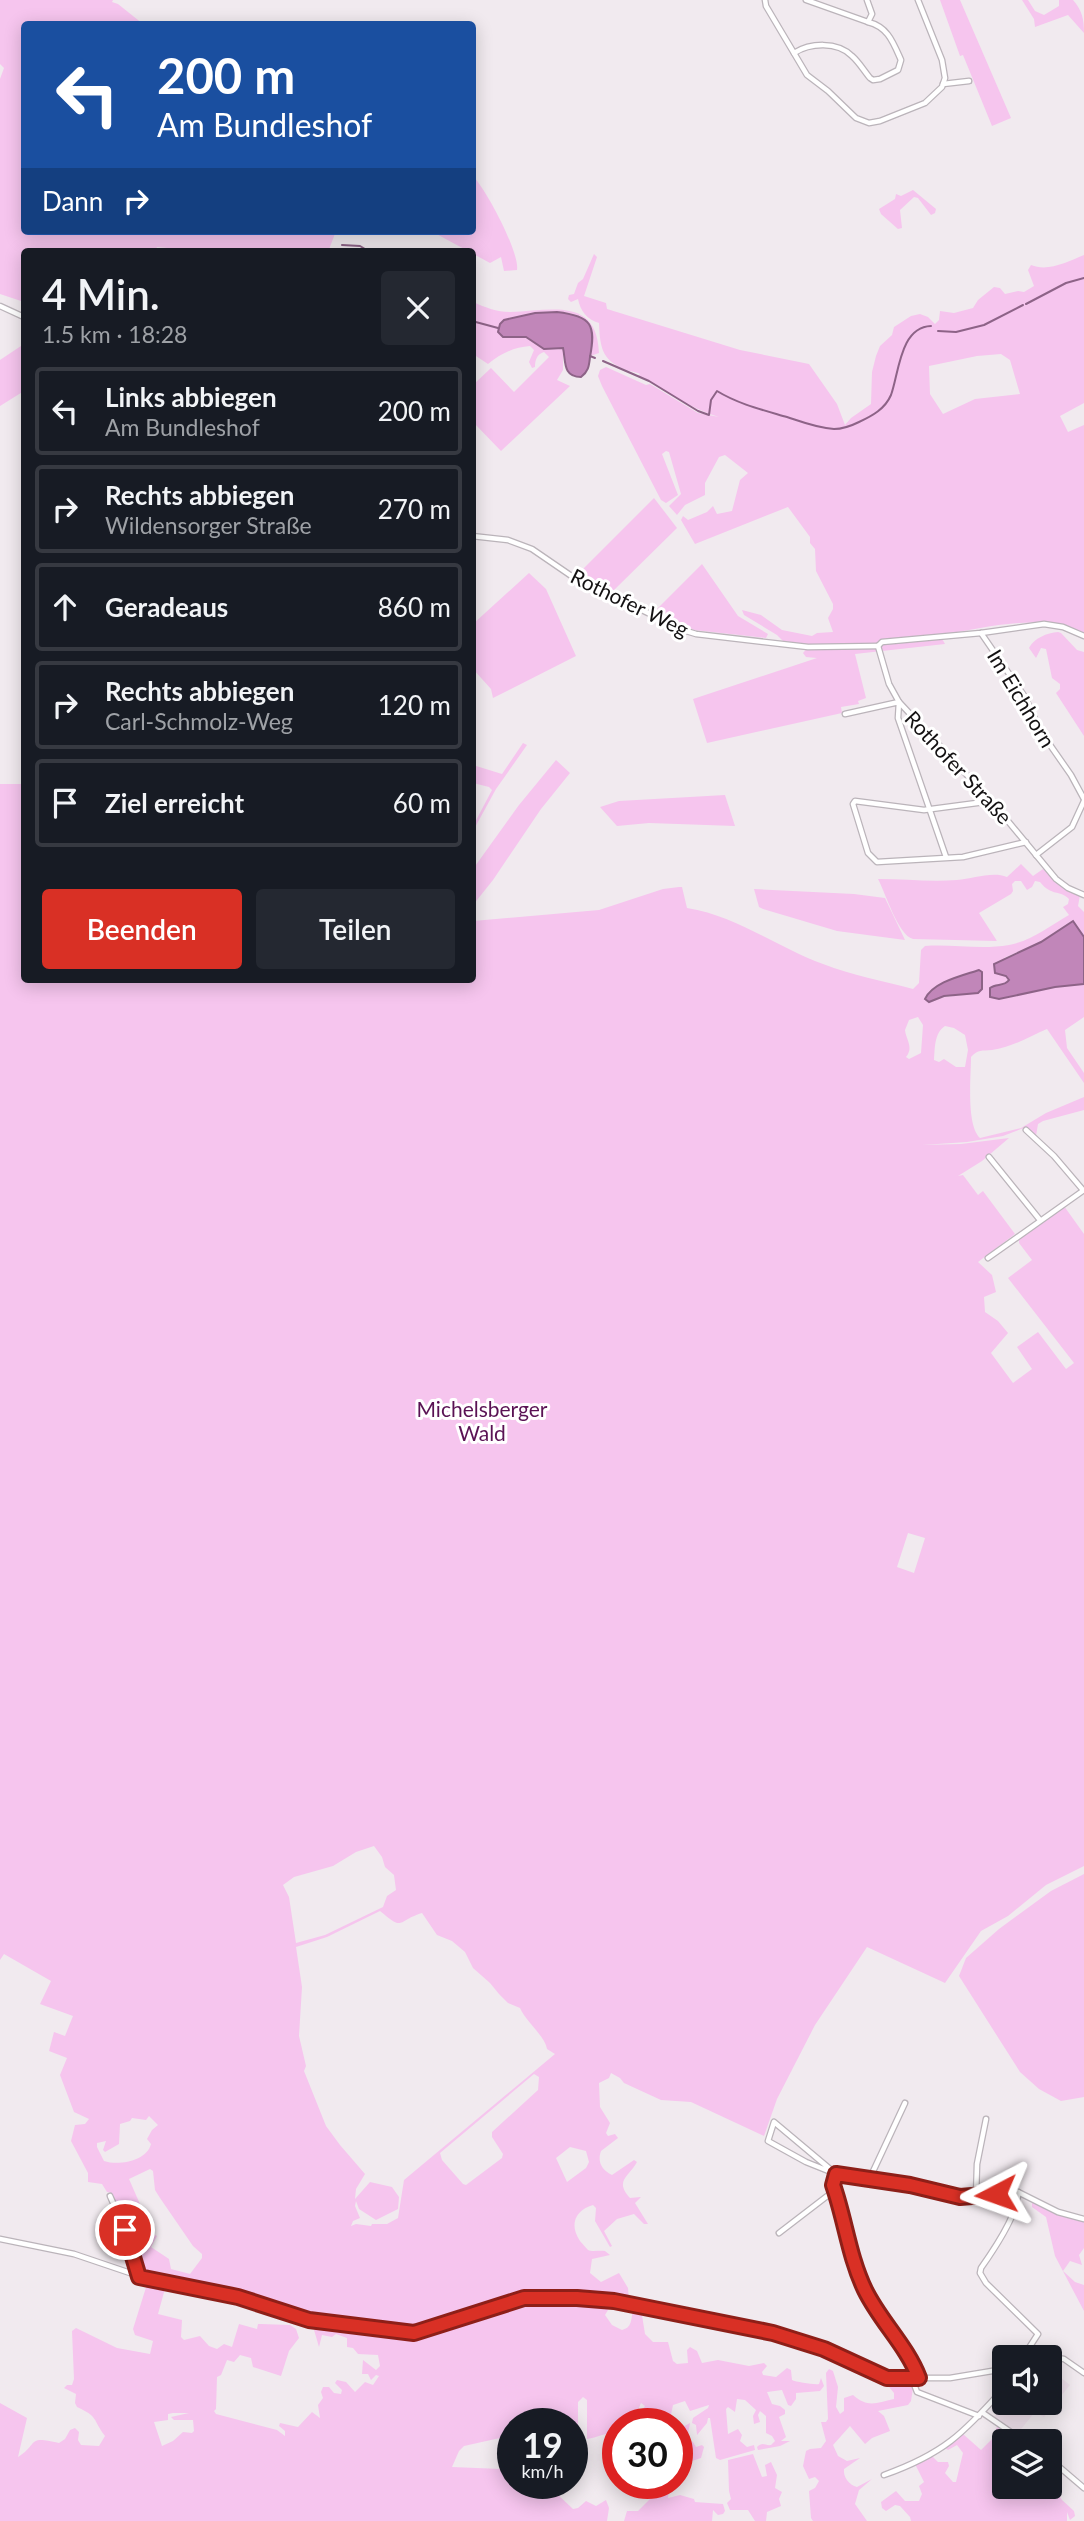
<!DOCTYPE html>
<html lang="de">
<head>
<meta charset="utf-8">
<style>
	:root { --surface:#171b24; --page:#242831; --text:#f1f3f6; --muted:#9ea1a6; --line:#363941; --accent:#d93025 }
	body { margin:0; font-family:Lato,sans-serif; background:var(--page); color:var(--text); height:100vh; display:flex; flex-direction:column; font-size:26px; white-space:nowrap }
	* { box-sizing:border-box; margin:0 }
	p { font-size:23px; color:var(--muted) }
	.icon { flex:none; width:38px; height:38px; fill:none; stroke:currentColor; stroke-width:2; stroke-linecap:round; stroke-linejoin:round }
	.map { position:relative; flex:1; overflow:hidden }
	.drawer { position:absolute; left:21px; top:248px; width:455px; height:735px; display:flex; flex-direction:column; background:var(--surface); border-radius:7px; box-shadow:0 4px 18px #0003 }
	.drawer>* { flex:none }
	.hud { position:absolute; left:21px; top:21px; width:455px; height:214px; border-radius:7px; box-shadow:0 4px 18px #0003; background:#1a4fa0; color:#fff; overflow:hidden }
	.fabs { position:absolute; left:992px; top:2345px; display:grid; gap:14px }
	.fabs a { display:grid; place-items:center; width:70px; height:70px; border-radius:7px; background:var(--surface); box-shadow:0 4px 18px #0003; font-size:35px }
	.speed { position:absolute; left:497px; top:2408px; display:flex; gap:14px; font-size:35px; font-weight:700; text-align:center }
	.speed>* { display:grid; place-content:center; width:91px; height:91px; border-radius:50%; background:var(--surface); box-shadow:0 4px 18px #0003; line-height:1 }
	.speed small { font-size:18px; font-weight:400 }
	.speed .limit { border:10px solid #d22; background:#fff; color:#111 }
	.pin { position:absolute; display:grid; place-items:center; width:60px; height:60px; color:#fff; margin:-30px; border:4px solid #fff; border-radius:50%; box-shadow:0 2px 7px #0007 }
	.me { position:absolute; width:77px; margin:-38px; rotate:266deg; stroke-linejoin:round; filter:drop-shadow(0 0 5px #0008) }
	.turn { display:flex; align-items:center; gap:24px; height:147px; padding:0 21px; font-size:32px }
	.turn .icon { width:91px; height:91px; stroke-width:2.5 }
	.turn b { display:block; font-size:49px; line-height:60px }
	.then { display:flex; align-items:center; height:66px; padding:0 21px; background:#0003; gap:14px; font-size:26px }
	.round { display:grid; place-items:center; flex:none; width:74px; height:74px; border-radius:7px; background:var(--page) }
	.head { display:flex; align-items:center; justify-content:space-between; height:119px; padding:0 21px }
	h1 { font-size:42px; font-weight:600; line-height:52px }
	.cta { display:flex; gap:14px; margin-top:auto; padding:14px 21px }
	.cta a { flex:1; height:80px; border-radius:7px; background:var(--accent); color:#fff; font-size:28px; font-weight:600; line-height:80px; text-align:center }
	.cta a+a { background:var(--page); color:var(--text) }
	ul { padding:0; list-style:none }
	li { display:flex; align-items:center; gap:21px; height:88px; margin:0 14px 10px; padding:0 7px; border:4px solid var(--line); border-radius:7px }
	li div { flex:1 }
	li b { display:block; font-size:26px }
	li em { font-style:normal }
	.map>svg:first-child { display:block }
	.built { fill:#eddfea }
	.green { fill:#f6c5ee; fill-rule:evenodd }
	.water { fill:#c186b9; stroke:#8d6387; stroke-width:2 }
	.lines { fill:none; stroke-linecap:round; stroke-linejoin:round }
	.stream { stroke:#8d6387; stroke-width:2 }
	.minor-casing { stroke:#bbb4ba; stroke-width:7 }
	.minor { stroke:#fff; stroke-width:4.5 }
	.route-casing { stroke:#8d1f18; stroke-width:18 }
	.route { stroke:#d93025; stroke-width:12 }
	.labels { text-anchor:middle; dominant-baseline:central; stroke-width:6; stroke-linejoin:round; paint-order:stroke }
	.street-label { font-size:21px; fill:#131112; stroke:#fff }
	.park-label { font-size:21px; fill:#5a1254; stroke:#fff }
</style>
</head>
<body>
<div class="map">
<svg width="1084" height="2521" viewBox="0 0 1084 2521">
	<rect width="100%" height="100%" fill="#f1eaef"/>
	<!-- built -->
	<polygon class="built" points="1050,2369 1070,2385 1044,2417 1035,2412 1017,2434 994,2417 1006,2403 1050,2403"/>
	<!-- green -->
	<g class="green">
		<polygon points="0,0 113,0 112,2 118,4 143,24 24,24 24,231 336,231 328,252 208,252 157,247 155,252 24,252 24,302 0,294 0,79 4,68 0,64"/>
		<polygon points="940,0 960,0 1011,118 992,126 963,55 960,56"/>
		<path d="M1022,0H1028L1035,11L1044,15L1059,6V0H1073C1082,10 1084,19 1084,33L1068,15L1035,27L1034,19Z"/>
		<path d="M473,176C486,189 520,253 517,270L504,271L501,257L490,263L431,231H472Z"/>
		<polygon points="913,190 936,209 935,213 931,215 918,198 914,197 900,210 902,228 898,229 881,214 879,209 895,199 896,194 901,196"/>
		<path d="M594,254L597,257L584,296L606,303L607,309L740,350L809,364L837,404L845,425L851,418L871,404L872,372L876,356L880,346L892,335L894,327L911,316L920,314L928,317L935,324L939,320L940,311L954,313L973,308L978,300L994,287L1000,288L1005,294L1018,291L1024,292L1034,286L1028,270L1031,265C1048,272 1067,262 1084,255V403L1060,416L1068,432L1084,425V633C1039,612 988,628 940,635L945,644L855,654L866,698L858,701L859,704L841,707L842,713L707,743L693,699L817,658L806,657L803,653L810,645L783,641L777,635L744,615L742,610L761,615L782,630L812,636L817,633L833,632L828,618L833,609V604L816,571L815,549L810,543V537L788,507L695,544L681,520L683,516L688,520L707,512L713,506L717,514L732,511L740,480L748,473L725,455L719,457L705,483V495L685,505L677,515L669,506L681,494L669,452L666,451L662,454L678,495L666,503L661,500L602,386L598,376L600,370L606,367L646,385L650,384L698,413L719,417C690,409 665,389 638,376L640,374C634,371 630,372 624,369C601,360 600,345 599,323C587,320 580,310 578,299L571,302L568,299L569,295L574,294L578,283L583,279ZM1001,354L1010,360L1020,394L975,399L943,414L930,394L929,366L977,356Z"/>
		<path d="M473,302C484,307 497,312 510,312C550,311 597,296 599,353L590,356C602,316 569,308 537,313C525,314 516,319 505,320L503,337H526L544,349L563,348V370L557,380L570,386L501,451L473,422V385L491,368L514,392L549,357L544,352C537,354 535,360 535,367L532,368L529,362L534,350L530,346C514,347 500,354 488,364L473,354Z"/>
		<polygon points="24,344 24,391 0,406 0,360"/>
		<polygon points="654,498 677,528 613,591 578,574"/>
		<polygon points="702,564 738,616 768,634 766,638 694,630 655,611"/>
		<polygon points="529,573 546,589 576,656 493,698 491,689 473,669 473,624"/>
		<path d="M1058,632L1061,633L1077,650L1084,652V736L1056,693L1060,689V684L1052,678L1046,649L1041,648L1036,658L1029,648C1034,638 1047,633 1058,632Z"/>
		<polygon points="523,743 527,745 496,789 473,831 473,826 492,790 489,787 473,783 473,765 502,774"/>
		<polygon points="556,760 570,773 541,809 493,880 473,905 473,869 519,805"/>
		<path d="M0,784H24V980H472L473,921L599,910L663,889L679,887H682L687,908C737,916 776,947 823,964C852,975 883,981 913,989L919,983L921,950L925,946C953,944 981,950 1009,945C1031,941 1050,926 1069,915L1063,907L1068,904L1069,899C1059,889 1052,897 1040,882L1035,881L1032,887L1027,890L1021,881H1015L1012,884L1013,891L1011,894L979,913L997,941L913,939C898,935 886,894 878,879C905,879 930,882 957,880C973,879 992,871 1007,877L1021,864L1033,876L1043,869L1065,889L1080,895L1078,906L1084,912V937L1072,921L1041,942L1004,958L1006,976L1009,980L1004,984H997L1010,997L1055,987L1084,984V1017L1065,1030L1067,1048L1084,1073V1083L1047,1029C1030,1036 1011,1048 992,1050C982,1051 978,1049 971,1057C971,1077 966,1125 980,1138L1021,1128L1046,1113L1084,1097V1110L1043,1121L1038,1124L1036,1136L1026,1127L1003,1136L967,1142L922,1145L961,1144L1009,1138L982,1161L958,1176L963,1175L978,1195L983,1191L1015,1234L978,1262L992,1275L996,1292L984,1297L985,1312L998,1321L1008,1333L991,1353L1013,1383L1032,1369L1017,1347L1038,1332L1066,1369L1074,1363L1008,1278L1032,1260L1019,1243V1238L1064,1206L1084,1234V1866L1046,1885L1008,1916L981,1931L945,1983L867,1947L815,2025L777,2099L764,2136L691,2102L661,2100L624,2083L620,2078L611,2073L609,2078L599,2083L600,2107L610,2123L606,2133L608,2136L615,2134L618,2138L601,2151C597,2162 602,2170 612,2175L634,2160L637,2162C629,2177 614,2180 630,2198L641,2197L635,2203L648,2224H644L634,2214L617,2219L604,2231L612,2246L610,2247L595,2221L596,2208L593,2205C575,2210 569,2225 580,2241C581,2242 587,2249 588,2250C592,2252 600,2250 605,2251L610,2255L592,2259L590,2273L601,2282L619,2273L628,2288L629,2300L611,2299V2305L605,2315L612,2325L622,2330C634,2327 630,2317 634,2308L641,2309L645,2334L653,2342H668L673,2361L677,2364L688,2363L687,2350L690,2347L697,2351L702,2363L718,2360L749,2366L764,2363L767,2366L762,2372L763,2375L776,2377L787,2368L791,2370L792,2380C796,2382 815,2385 819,2384L821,2378L824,2386L820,2391L796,2393V2399L791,2406L788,2405L782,2390L767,2392L772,2404L780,2406L785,2410V2414L779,2417L786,2437L781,2441H790L780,2446L758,2450L757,2447C763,2441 765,2446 771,2445L775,2441L772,2436L766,2433V2416L760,2411L758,2415L760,2422L754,2424L753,2416L756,2410L745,2400L737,2399L735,2412L728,2407L726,2409L728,2434L738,2429L742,2435L740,2441L747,2447L754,2445L755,2450L720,2460L716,2458L710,2418H708L707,2423L697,2435L696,2425L692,2423L693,2418L708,2408L709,2405L690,2411L685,2401L673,2405L670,2419L668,2420L661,2414L655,2417L650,2411L645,2413L643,2409L645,2406L641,2403L632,2424H618V2434C605,2432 600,2437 587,2439V2400L583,2397L578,2402V2425L581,2431L574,2434V2440H572V2424H556L553,2415L551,2420L547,2423L545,2415H541L540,2424H513V2435L464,2446L459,2451L452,2467L501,2469L513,2478V2483H555L553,2487L556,2493L573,2509L578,2508L586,2501L596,2506L606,2500L609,2508L607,2521H0V2403L27,2418L18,2457C39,2444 26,2435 59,2443L65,2439L70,2430L75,2428L79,2432L78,2440L81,2445L99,2446L105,2436C92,2419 99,2417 77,2407L75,2403L76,2394L64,2388L67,2385H72L74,2379L72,2331L76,2328L117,2348L150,2354L153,2341L135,2335L133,2329L148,2281L166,2285L158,2314L182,2320L181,2337L184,2340L200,2336L209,2346L217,2349L224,2344L232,2347L239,2324L257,2329L258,2324H261L290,2325L296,2329L299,2338L289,2351L281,2376L253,2367L251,2358L240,2355L234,2362L227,2360L221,2375L217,2377L216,2409L214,2411L216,2414L277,2430L285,2436V2431L279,2426L280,2423L298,2427L312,2412L320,2418L318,2405L323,2398L321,2392L323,2387H329L334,2393L341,2394L342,2390L335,2383L337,2380L346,2382L355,2392L365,2382L373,2385L379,2376L376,2375L371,2380L368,2374H362L363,2360L376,2370L380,2366L378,2355L358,2354L353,2348L347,2347V2338L336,2334L332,2337L322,2335L319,2347L312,2323L300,2321L299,2316L250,2296L206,2290L183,2282L144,2275L112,2193L107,2192L102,2184L88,2182V2173L71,2141L75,2125L85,2124L89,2119L74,2112L60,2075L67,2058L49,2051L54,2032L65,2036L73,2016L40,2004L51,1981L4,1954L0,1960ZM977,971L978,993L937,998L927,995L940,984ZM918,1017L923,1025L921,1053L909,1059L906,1057C914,1047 906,1040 905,1030L909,1020ZM945,1026L954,1028L965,1035L968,1050L965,1067H956L944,1059L939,1062L934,1060C935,1049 934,1033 945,1026ZM908,1533L925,1538L914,1573L897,1567ZM374,1846L382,1857L385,1867L394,1875L396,1890L387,1896L383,1907L325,1935L296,1943L289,1897L283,1885L294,1877L333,1866L356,1852ZM380,1911C405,1932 396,1921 422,1913L437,1935L452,1941L465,1952L473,1968L490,1983L499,1994L508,2003L520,2008C526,2022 545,2036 547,2049L555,2054L404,2180L398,2218L387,2224H372L371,2226L356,2224L351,2226L353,2221L360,2218L355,2206L356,2201L359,2209L376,2220L398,2209L399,2197L392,2187L370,2182L355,2199L356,2189L365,2174L340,2145L326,2126L304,2071L306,2066L299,2036L302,1987L296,1947L327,1937ZM534,2074L539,2077L538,2090L492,2132V2137L503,2154L502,2158L466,2185L463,2184L442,2160L440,2153ZM149,2116L158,2125L152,2130L147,2139L151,2144C147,2161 119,2166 104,2161L97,2147V2143L106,2141L103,2150L105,2152L119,2144L120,2124L130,2121L132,2118L146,2120ZM570,2147L586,2151L589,2162L586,2168L567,2182L556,2158ZM150,2169L153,2171L155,2190L160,2198L193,2246L202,2254V2258L190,2274L171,2269L169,2259L151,2247L157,2236L147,2231L141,2221L143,2211L129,2179ZM173,2413H189L171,2417L174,2420H193L194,2431L192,2433L183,2432L173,2441L162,2446L154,2422L168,2420V2414Z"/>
		<polygon points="725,795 735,826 649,823 617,826 600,807 619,801"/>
		<polygon points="754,889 854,894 885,898 905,940 837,931 763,909 759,907"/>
		<polygon points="1084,1874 1084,2097 1061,2101 1039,2089 1020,2072 959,1976 966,1958 999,1929 1051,1891"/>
		<polygon points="1032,2202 1067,2217 1084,2221 1084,2248 1079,2255 1082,2265 1070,2261 1063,2271 1075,2282 1084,2285 1084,2311 1055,2256 1046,2217 1032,2207"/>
		<path d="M829,2369L833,2371L838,2387L836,2407L840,2414L844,2411V2398L853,2395C868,2408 876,2403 894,2399V2393L885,2382L886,2379L907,2380L913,2388L911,2401L908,2405L878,2411L884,2416L890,2431L872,2438L865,2444L850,2426L833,2445L838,2456L847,2461L860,2458L844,2469C843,2477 849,2485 857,2487L872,2479L859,2490L855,2504L867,2521H813L811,2518L809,2491L815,2488L819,2481L815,2477L809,2479L803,2466L806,2451L810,2449L821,2448L826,2441L821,2422H826L828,2419L826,2373Z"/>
		<polygon points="690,2423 687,2439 693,2442 696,2447 702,2445 704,2447 701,2458 692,2461 677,2459 679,2429"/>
		<polygon points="997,2427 1022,2441 1004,2441 1004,2487 1050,2487 1051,2484 1062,2500 1074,2511 1075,2516 1070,2520 1067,2512 1067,2521 911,2521 910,2517 900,2506 895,2505 886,2511 882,2508 881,2502 896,2491 905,2501 919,2501 922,2494 919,2486 924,2482 915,2464 932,2456 938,2462 948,2462 949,2466 945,2473 953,2482 956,2482 963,2453 957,2445 948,2450 945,2448 963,2434 981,2450 992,2439"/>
		<polygon points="753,2454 762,2477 767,2476 765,2465 771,2462 777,2475 775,2488 782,2492 779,2499 781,2506 767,2512 766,2521 755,2521 748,2510 730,2510 727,2503 731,2499 729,2491 728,2460"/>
		<polygon points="639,2483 670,2483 668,2498 680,2495 694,2499 695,2502 723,2504 725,2511 723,2514 718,2515 713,2510 712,2521 624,2521 627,2511 638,2511 654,2495 654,2490 642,2486"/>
	</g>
	<!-- water -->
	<g class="water">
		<path d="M557,312C592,316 596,325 590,357C589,365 589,371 581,377C562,377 566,360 563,348L544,349L526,337H503L498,332L500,324L504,320L535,313Z"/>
		<path d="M1073,921L1084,937V984L1055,987L999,999L990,997V988C996,983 1004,987 1009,980L1006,976L995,973L994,964L1041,942Z"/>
		<path d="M979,970L982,972V989L978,993L944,996L929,1002L925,999C933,982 961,976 979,970Z"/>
	</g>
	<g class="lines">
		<!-- stream -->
		<g class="stream">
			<polyline points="342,245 360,246 370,252"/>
			<polyline points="1026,304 1066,283 1084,278"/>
			<polyline points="472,321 498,328"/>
			<polyline points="938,331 956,332 984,325 1023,305"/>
			<polyline points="590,356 595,358"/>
			<path d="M603,361L649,381L698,411L709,415L711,400L717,391C738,404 763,410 787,417C802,422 817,428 834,429C843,429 851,426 859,422C872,416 885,409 891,395C899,373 900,327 931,326"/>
		</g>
		<!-- minor casing -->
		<g class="minor-casing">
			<g id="minor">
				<polyline points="765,0 766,6 807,75 828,91 856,118 869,123 880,121 925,103 942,87 945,78 942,60 918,0"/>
				<polyline points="806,0 868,22 872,14 867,0"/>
				<path d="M794,53C810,43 837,41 852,56C859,62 864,71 870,78L873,80L880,79L898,70L901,60C893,42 888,27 868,22"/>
				<polyline points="943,84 969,81"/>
				<polyline points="0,306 24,317"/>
				<polyline points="472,536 508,540 532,549 570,575 683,630 696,634 808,647 878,646"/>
				<polyline points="981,633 1025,697 1041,732 1071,775 1084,799"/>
				<polyline points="878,646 889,684 899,702 993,803 1056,879 1068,888 1084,895"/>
				<polyline points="878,646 882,642 981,633 1044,624 1063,627 1084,636"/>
				<polyline points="845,714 899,702 898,718 946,857"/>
				<polyline points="992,801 924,810 855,801 853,804 868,853 877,862 963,857 1026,842"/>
				<polyline points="1036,855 1072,827 1084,801"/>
				<polyline points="1026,1130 1054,1156 1083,1190"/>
				<polyline points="989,1157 1040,1220"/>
				<polyline points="988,1258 1084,1190"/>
				<polyline points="836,2174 774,2122 768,2141 806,2162 836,2174 910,2185 960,2197 1018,2192 1058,2212 1084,2219"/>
				<polyline points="836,2174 833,2185 848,2231 850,2249 864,2288 919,2378"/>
				<polyline points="869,2180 905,2103"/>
				<path d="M1018,2192C1019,2213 993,2251 981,2268L980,2273L986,2283L1038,2334L1023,2357"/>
				<polyline points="110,2196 125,2230 139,2277"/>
				<polyline points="976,2197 977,2164 986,2119"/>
				<polyline points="779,2233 835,2190"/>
				<polyline points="0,2239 74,2254 145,2278 238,2297 325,2324 413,2333 524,2298 577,2298 614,2301 773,2333 824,2349 887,2378 950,2378 1004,2369"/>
				<polyline points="1050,2357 1064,2359 1084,2373"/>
				<polyline points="912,2379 917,2392 979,2416"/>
				<polyline points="983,2413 1024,2441"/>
				<polyline points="1050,2459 1084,2488"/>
				<path d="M884,2475C943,2454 963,2434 1004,2388"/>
			</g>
		</g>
		<!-- minor -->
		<use href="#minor" class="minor"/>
	</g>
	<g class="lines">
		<!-- route casing -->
		<g class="route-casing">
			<path id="route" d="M125,2230L139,2277L238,2297L309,2320L414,2333L524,2298H577L614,2301L773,2333L824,2349L887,2378H919C907,2346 880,2321 865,2290C849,2257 845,2219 833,2185L836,2174L910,2185L960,2197L996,2194"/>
		</g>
		<!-- route -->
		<use href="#route" class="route"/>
	</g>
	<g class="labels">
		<!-- street labels -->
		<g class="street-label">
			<text transform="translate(630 602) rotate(26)">Rothofer Weg</text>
			<text transform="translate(1022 698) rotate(59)">Im Eichhorn</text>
			<text transform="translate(959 767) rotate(47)">Rothofer Straße</text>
		</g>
		<!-- park labels -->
		<g class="park-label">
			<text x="482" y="1408">Michelsberger<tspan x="482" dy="24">Wald</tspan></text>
		</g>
	</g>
</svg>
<div class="fabs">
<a><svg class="icon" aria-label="sound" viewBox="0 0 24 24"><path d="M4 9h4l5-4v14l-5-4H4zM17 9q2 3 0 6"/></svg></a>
<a><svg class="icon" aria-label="layers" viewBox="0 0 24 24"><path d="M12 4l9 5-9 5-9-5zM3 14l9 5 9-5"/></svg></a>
</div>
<div class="speed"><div>19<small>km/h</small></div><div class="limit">30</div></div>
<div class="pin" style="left:125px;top:2230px;background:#d93025"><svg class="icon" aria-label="arrive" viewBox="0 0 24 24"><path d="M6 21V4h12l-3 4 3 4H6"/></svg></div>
<svg class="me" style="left:996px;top:2194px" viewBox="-20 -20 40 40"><path d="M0-17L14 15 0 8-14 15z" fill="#d93025" stroke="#fff" stroke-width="4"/></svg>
<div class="hud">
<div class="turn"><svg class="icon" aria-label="left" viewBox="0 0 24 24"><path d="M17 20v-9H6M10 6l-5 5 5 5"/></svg><div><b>200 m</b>Am Bundleshof</div></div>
<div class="then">Dann<svg class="icon" aria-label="right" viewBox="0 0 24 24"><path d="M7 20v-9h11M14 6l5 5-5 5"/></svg></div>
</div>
<section class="drawer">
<div class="head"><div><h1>4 Min.</h1><p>1.5 km · 18:28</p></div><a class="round"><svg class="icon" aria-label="close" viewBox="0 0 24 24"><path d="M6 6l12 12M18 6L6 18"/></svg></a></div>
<ul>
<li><svg class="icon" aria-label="left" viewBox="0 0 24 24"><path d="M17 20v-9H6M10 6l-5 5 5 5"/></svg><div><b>Links abbiegen</b><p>Am Bundleshof</p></div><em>200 m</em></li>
<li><svg class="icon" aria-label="right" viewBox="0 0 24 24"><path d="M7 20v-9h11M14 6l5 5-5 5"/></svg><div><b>Rechts abbiegen</b><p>Wildensorger Straße</p></div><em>270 m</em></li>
<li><svg class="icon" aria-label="ahead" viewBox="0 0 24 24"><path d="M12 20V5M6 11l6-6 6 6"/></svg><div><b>Geradeaus</b></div><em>860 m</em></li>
<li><svg class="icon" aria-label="right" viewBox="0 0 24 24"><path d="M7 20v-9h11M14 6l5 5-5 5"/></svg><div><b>Rechts abbiegen</b><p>Carl-Schmolz-Weg</p></div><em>120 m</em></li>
<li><svg class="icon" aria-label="arrive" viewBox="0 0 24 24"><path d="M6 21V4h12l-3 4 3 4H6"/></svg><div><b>Ziel erreicht</b></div><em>60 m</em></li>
</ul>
<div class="cta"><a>Beenden</a><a>Teilen</a></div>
</section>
</div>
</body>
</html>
